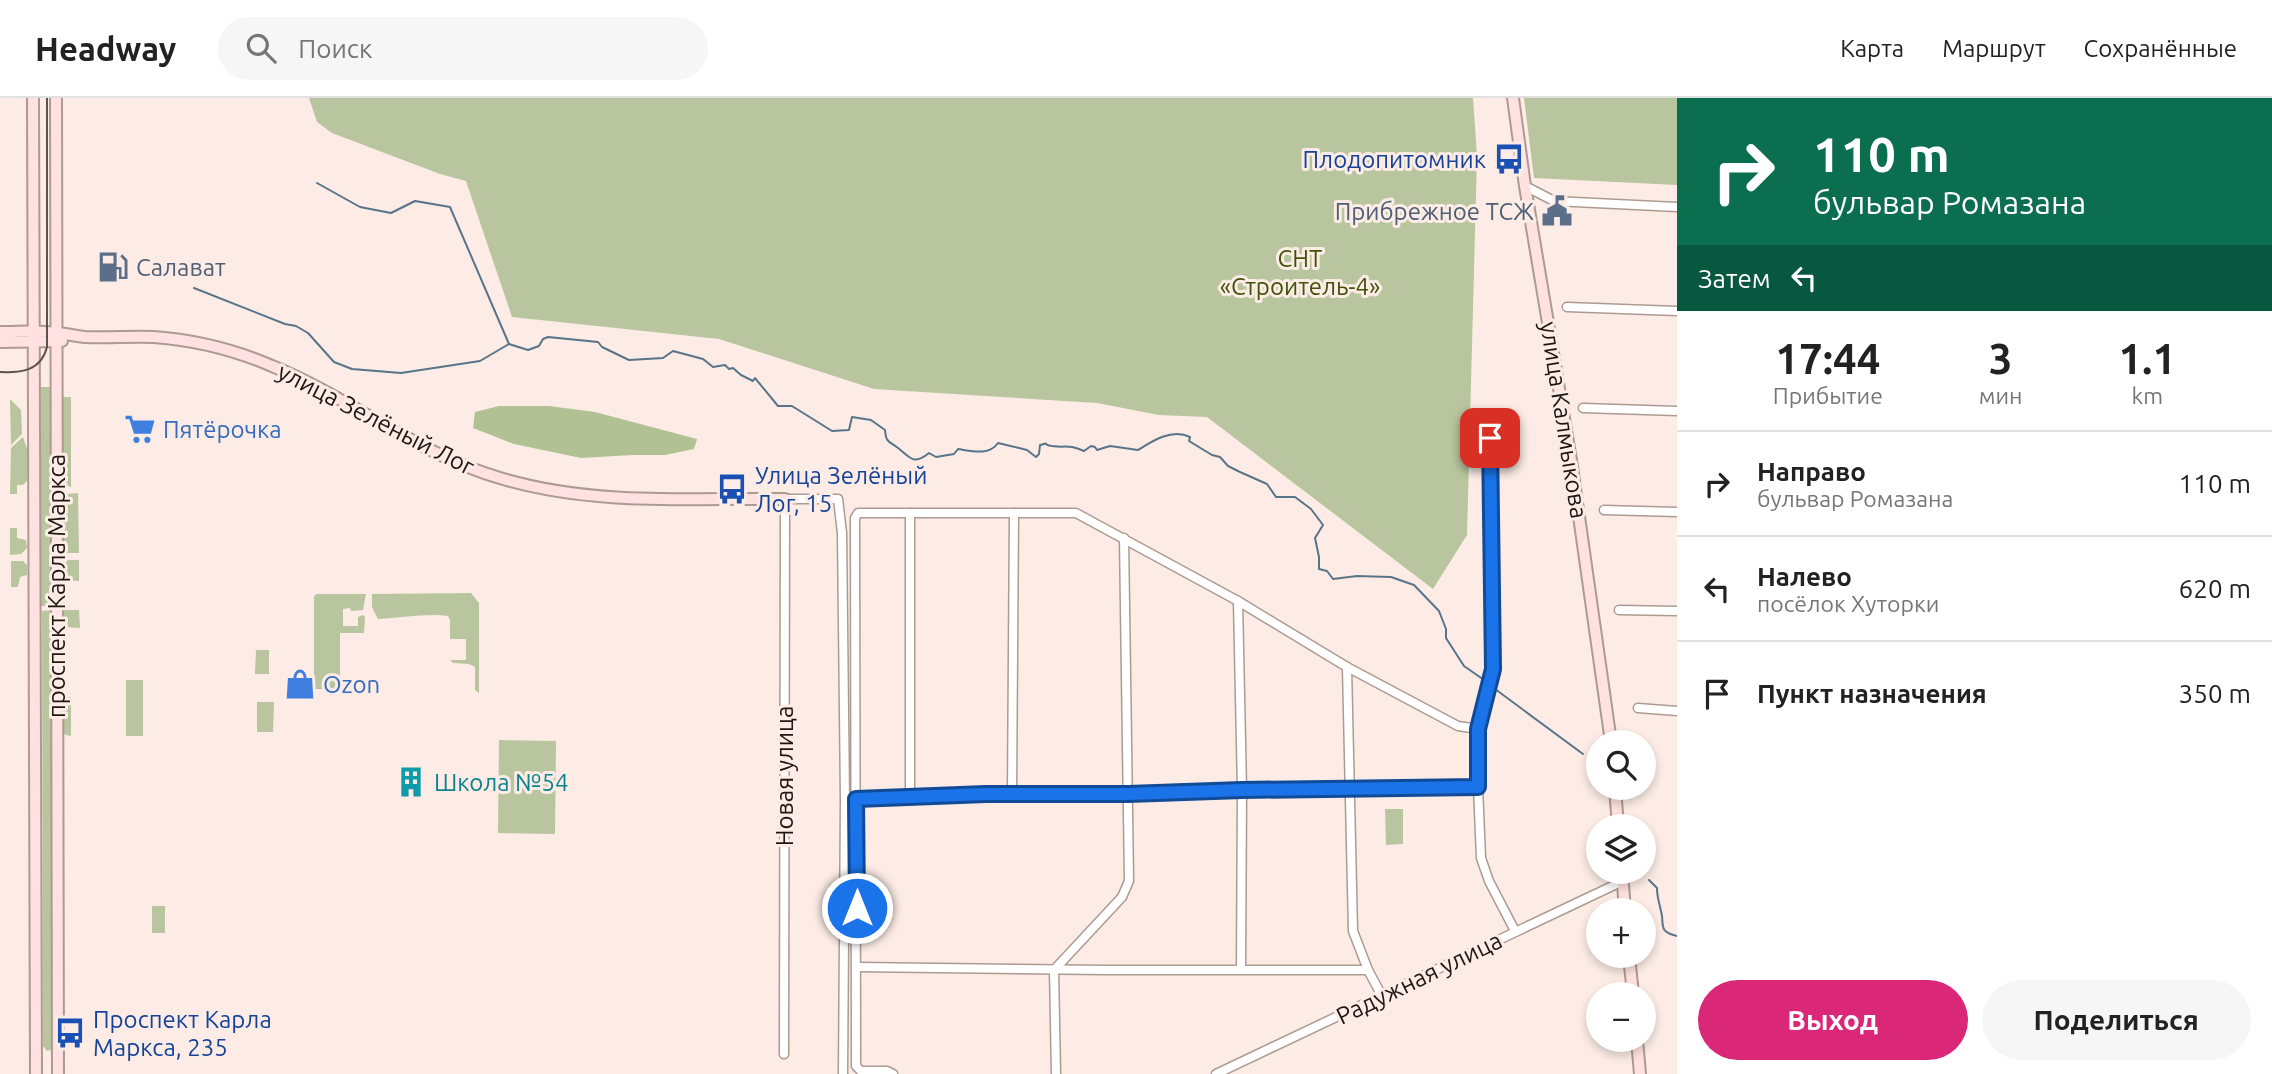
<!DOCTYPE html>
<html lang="ru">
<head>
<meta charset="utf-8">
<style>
	:root { --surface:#fff; --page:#f6f6f6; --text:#222; --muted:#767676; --line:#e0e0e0; --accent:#db2777 }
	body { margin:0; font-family:Ubuntu,sans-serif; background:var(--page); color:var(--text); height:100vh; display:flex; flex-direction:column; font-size:26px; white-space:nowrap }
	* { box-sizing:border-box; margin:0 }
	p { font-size:23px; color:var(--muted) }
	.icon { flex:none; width:38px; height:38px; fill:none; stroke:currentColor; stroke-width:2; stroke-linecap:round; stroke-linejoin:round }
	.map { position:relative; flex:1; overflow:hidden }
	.side { display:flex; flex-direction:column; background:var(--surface); width:595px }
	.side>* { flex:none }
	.banner { background:#0b6e4f; color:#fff; overflow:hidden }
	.buttons { position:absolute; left:1586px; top:632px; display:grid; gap:14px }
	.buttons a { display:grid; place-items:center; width:70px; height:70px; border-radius:50%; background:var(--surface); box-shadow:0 4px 10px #0003; font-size:35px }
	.pin { position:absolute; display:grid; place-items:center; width:60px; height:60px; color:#fff; margin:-30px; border-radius:14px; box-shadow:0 4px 10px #0006 }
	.me { position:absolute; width:77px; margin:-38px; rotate:0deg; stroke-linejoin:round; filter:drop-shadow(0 0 5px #0008) }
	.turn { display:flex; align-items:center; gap:24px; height:147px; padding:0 21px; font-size:32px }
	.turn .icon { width:91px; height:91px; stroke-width:2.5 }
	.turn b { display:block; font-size:49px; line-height:60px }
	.then { display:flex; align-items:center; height:66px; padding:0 21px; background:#0003; gap:14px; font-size:26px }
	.eta { display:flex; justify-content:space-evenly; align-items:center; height:119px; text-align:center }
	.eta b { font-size:42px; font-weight:700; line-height:49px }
	.primary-button { display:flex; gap:14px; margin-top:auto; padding:14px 21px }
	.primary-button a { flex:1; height:80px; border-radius:42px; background:var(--accent); color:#fff; font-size:28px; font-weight:700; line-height:80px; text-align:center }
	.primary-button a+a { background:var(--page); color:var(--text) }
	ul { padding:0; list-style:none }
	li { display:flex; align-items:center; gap:21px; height:105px; padding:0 21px; border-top:2px solid var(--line) }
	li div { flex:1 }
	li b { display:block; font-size:26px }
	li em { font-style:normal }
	header { display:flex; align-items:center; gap:42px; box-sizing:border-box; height:98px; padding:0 35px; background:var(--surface); border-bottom:2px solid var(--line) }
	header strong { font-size:33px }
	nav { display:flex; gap:38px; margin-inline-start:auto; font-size:24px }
	.search { width:490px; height:63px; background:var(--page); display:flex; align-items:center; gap:18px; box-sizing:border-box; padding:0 24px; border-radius:38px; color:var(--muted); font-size:26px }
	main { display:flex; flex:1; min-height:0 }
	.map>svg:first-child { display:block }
	.green { fill:#b8c59e }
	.forest { fill:#b2c193 }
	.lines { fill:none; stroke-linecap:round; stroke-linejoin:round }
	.stream { stroke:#587489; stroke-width:2 }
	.street-casing { stroke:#ad9b92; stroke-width:11 }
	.secondary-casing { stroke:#ad9b92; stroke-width:14 }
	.street { stroke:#fff; stroke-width:8 }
	.secondary { stroke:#fee1e0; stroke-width:10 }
	.tram { stroke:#5c534e; stroke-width:2 }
	.route-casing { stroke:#114b97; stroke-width:18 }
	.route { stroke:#1a73e8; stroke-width:12 }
	.labels { text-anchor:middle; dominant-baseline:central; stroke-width:6; stroke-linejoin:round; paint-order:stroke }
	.transit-label { font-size:24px; fill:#164399; stroke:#fcece5; text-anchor:start }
	.service-label { font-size:24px; fill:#4e5e75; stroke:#fcece5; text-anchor:end }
	.park-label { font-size:24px; fill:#415209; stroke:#fcece5 }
	.street-label { font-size:24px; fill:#1d1613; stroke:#fcece5 }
	.shop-label { font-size:24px; fill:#366cbe; stroke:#fcece5; text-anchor:start }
	.culture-label { font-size:24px; fill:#0d838f; stroke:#fcece5; text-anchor:start }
</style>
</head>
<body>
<header>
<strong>Headway</strong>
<div class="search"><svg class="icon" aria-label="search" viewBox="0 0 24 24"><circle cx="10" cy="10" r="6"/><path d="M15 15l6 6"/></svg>Поиск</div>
<nav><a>Карта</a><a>Маршрут</a><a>Сохранённые</a></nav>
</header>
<main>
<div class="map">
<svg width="1677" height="976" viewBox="0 0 1677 976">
	<rect width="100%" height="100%" fill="#fcece5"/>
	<!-- green -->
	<g class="green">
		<polygon points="309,0 1473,0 1477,58 1467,437 1433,491 1207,319 1159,317 1097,305 874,291 719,241 512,219 466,83 440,76 332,35 317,24"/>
		<polygon points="1524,0 1677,0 1677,87 1534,80"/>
		<polygon points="41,289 50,289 51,508 41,508"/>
		<polygon points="62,299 71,299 71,389 64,387 62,382"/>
		<polygon points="10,301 21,312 22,336 11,347"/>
		<polygon points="23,339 28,354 27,383 23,387 17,387 17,396 10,396 11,350"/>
		<polygon points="78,395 79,455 67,455 62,448 62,403 67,396"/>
		<polygon points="10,430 17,430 17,440 26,442 27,450 21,456 10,457"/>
		<polygon points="68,462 79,462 79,483 63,482 62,468"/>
		<polygon points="11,463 23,463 27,467 27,477 20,479 18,489 11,489"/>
		<path d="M471,495L479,505V595L475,592V569L469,566L453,565L450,562H466V541H450V522L448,518C425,515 401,520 378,521L372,509V496Z"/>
		<polygon points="316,496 366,496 363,512 351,513 350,510 343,511 343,528 358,528 358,519 363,517 365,519 364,535 340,535 340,591 314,591 314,499"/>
		<polygon points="51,512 52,948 51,952 47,953 43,948 42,513"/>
		<polygon points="62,512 79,512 80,530 64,529"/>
		<polygon points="256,552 269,552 269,576 255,576"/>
		<rect x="126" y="582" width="17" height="56"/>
		<polygon points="65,599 71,599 71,638 63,636 63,602"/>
		<polygon points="257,604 274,604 273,634 257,634"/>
		<polygon points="499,642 556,643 555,736 498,735"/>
		<polygon points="1385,711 1403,711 1403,746 1386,747"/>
		<rect x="152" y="808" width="13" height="27"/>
	</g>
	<!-- forest -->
	<polygon class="forest" points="499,308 549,308 595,314 697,341 694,351 665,357 632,357 581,360 514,346 473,330 475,314"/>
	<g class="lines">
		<!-- stream -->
		<g class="stream">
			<polyline points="317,85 360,109 391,115 415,103 450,109 509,246"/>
			<path d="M194,190L285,226L296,228L308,235L334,264L352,271L401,275L480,263L509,246L528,252L539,248L543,241L548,239L598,244L602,249L629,262L663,260L673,253L703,261L713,269L725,267L729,271L733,270L741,277L753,283L755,280L778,308H792L832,333L849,332L852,319L871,322L885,332C886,345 889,343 898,350C910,359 913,368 929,355L936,359L954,356L958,351C972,353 989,358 998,345L1027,352L1036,359L1039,356L1040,347C1052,344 1040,346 1052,348C1067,350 1068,346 1084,353L1091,348L1095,349L1097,352L1110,348L1138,352C1152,343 1172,330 1190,339L1189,343L1212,357L1220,359L1228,368L1240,374L1267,386L1276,399H1295L1311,411L1323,427L1315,440L1319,459V471L1327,473L1333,481L1357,478L1391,479L1414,487L1439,513L1446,531V540L1464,568L1487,584"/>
			<polyline points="1491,588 1583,656"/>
			<path d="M1649,782L1657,790C1657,799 1659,804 1661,813C1665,827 1657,833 1677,838"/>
		</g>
		<!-- street casing -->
		<g class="street-casing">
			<g id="street">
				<polyline points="1525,88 1554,103 1677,109"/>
				<polyline points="1567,209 1677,213"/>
				<polyline points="1583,310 1677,313"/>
				<polyline points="1490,340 1493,571 1478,631 1478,689 1481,760 1489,783 1515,833"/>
				<polyline points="1604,412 1677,414"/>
				<polyline points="910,415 910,698"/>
				<polyline points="1238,503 1242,692 1241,871"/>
				<polyline points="1619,512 1677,513"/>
				<polyline points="1347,569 1353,833 1368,872 1382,898"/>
				<polyline points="1638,610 1677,613"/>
				<polyline points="1012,696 1014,415"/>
				<polyline points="856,701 986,696 1128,696 1242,692 1478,689"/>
				<polyline points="857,869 1106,872 1368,872"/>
				<polyline points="784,956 785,401 838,401 842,435 845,702 843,976"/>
				<polyline points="893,976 887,973 861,973 856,968 856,963 855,420 858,415 1076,415 1238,503 1347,569 1458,628 1478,631"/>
				<polyline points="1056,976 1054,872 1122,799 1129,783 1124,440"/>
				<polyline points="1216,976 1623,783"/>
			</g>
		</g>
		<!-- secondary casing -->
		<g class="secondary-casing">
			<g id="secondary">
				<polyline points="33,0 36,976"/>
				<polyline points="56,0 58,976"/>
				<polyline points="1513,0 1525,88 1571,362 1611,644"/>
				<path d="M0,234C19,234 39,232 58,235C67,236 76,238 85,239C108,240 131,238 154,239C194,242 235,252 272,268C351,300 417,356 500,380C592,408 690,400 785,401"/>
				<polyline points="0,244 62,243"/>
				<polyline points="1615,690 1618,728"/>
				<polyline points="1622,774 1625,812"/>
				<polyline points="1629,858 1633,896"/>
				<polyline points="1637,942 1640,976"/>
			</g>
		</g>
		<!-- street -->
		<use href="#street" class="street"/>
		<!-- secondary -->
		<use href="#secondary" class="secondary"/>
		<!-- tram -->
		<path class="tram" d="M0,274C21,275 41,273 47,249V0"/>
	</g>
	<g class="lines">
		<!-- route casing -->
		<g class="route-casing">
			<polyline id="route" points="857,810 856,701 986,696 1128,696 1242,692 1478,689 1478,631 1493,571 1490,340"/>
		</g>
		<!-- route -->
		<use href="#route" class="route"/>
	</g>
	<!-- icons -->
	<defs>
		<g id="bus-bare" transform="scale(2.415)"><path d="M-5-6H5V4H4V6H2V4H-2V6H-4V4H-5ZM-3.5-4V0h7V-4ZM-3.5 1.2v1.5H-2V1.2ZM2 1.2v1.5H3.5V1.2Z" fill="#1a4fb4" stroke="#fcece5" stroke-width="2.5" paint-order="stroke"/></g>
		<g id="civic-bare" transform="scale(2.415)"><path d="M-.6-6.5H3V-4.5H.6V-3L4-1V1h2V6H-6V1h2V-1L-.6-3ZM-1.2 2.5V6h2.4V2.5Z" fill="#5c6f8a" stroke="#fcece5" stroke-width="2.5" paint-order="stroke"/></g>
		<g id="fuel-bare" transform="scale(2.415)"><path d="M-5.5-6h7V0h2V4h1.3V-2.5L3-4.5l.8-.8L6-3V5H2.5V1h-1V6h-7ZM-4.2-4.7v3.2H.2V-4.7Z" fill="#5c6f8a" stroke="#fcece5" stroke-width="2.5" paint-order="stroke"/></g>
		<g id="supermarket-bare" transform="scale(2.415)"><path d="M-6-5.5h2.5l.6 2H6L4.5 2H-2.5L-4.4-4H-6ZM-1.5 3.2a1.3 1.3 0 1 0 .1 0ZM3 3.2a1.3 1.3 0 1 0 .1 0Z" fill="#3f7fe0" stroke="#fcece5" stroke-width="2.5" paint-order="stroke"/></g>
		<g id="shop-bare" transform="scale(2.415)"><path d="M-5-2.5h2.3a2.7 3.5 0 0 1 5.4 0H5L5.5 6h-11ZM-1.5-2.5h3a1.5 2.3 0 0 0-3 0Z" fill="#3f7fe0" stroke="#fcece5" stroke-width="2.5" paint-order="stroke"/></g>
		<g id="building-bare" transform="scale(2.415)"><path d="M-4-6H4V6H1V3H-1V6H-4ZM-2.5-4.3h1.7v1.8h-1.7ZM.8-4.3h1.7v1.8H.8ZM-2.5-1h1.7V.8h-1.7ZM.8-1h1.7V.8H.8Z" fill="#0f9aa8" stroke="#fcece5" stroke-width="2.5" paint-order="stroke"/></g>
	</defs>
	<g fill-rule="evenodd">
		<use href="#bus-bare" x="1509" y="61"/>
		<use href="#civic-bare" x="1557" y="113"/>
		<use href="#fuel-bare" x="113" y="169"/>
		<use href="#supermarket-bare" x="140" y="331"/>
		<use href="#bus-bare" x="732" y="391"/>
		<use href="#shop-bare" x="300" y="586"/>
		<use href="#building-bare" x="411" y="684"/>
		<use href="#bus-bare" x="70" y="935"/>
	</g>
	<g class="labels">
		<!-- transit labels -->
		<g class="transit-label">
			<text x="1486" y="61" text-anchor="end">Плодопитомник</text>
			<text x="755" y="377">Улица Зелёный<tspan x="755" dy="28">Лог, 15</tspan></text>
			<text x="93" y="921">Проспект Карла<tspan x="93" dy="28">Маркса, 235</tspan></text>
		</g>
		<!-- service labels -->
		<g class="service-label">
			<text x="1534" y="113">Прибрежное ТСЖ</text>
			<text x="136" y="169" text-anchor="start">Салават</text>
		</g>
		<!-- park labels -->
		<g class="park-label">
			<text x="1300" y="160">СНТ<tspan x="1300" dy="28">«Строитель-4»</tspan></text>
		</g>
		<!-- street labels -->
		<g class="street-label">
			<text transform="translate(376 321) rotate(27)">улица Зелёный Лог</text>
			<text transform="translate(1564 322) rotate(81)">улица Калмыкова</text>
			<text transform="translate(56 488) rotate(-90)">проспект Карла Маркса</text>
			<text transform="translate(784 678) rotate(-90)">Новая улица</text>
			<text transform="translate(1419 880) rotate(-26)">Радужная улица</text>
		</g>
		<!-- shop labels -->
		<g class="shop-label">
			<text x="163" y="331">Пятёрочка</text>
			<text x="323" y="586">Ozon</text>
		</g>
		<!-- culture labels -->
		<g class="culture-label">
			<text x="434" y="684">Школа №54</text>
		</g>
	</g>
</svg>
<div class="buttons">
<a><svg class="icon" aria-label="search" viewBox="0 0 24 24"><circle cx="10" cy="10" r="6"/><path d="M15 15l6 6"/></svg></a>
<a><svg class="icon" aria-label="layers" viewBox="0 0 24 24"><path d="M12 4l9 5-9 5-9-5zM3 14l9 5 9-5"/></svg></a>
<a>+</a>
<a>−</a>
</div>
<div class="pin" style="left:1490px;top:340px;background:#d93025"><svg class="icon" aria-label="arrive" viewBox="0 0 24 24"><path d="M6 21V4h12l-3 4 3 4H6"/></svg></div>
<svg class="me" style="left:857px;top:810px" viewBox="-20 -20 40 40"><circle r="17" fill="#1a73e8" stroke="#fff" stroke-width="3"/><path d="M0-11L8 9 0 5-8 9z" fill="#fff"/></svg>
</div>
<section class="side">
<div class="banner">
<div class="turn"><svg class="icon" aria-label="right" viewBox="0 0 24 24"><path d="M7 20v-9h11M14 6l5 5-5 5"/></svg><div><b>110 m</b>бульвар Ромазана</div></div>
<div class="then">Затем<svg class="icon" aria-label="left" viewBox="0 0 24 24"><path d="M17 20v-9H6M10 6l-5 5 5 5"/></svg></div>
</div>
<div class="eta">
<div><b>17:44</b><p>Прибытие</p></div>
<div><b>3</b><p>мин</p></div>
<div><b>1.1</b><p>km</p></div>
</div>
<ul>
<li><svg class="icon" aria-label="right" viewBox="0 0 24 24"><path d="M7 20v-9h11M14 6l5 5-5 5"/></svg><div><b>Направо</b><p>бульвар Ромазана</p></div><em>110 m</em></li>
<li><svg class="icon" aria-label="left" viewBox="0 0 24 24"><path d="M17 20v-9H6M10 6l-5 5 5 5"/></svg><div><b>Налево</b><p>посёлок Хуторки</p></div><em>620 m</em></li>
<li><svg class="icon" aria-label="arrive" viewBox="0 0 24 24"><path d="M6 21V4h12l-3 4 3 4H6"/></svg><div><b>Пункт назначения</b></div><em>350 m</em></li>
</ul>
<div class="primary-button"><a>Выход</a><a>Поделиться</a></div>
</section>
</main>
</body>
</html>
